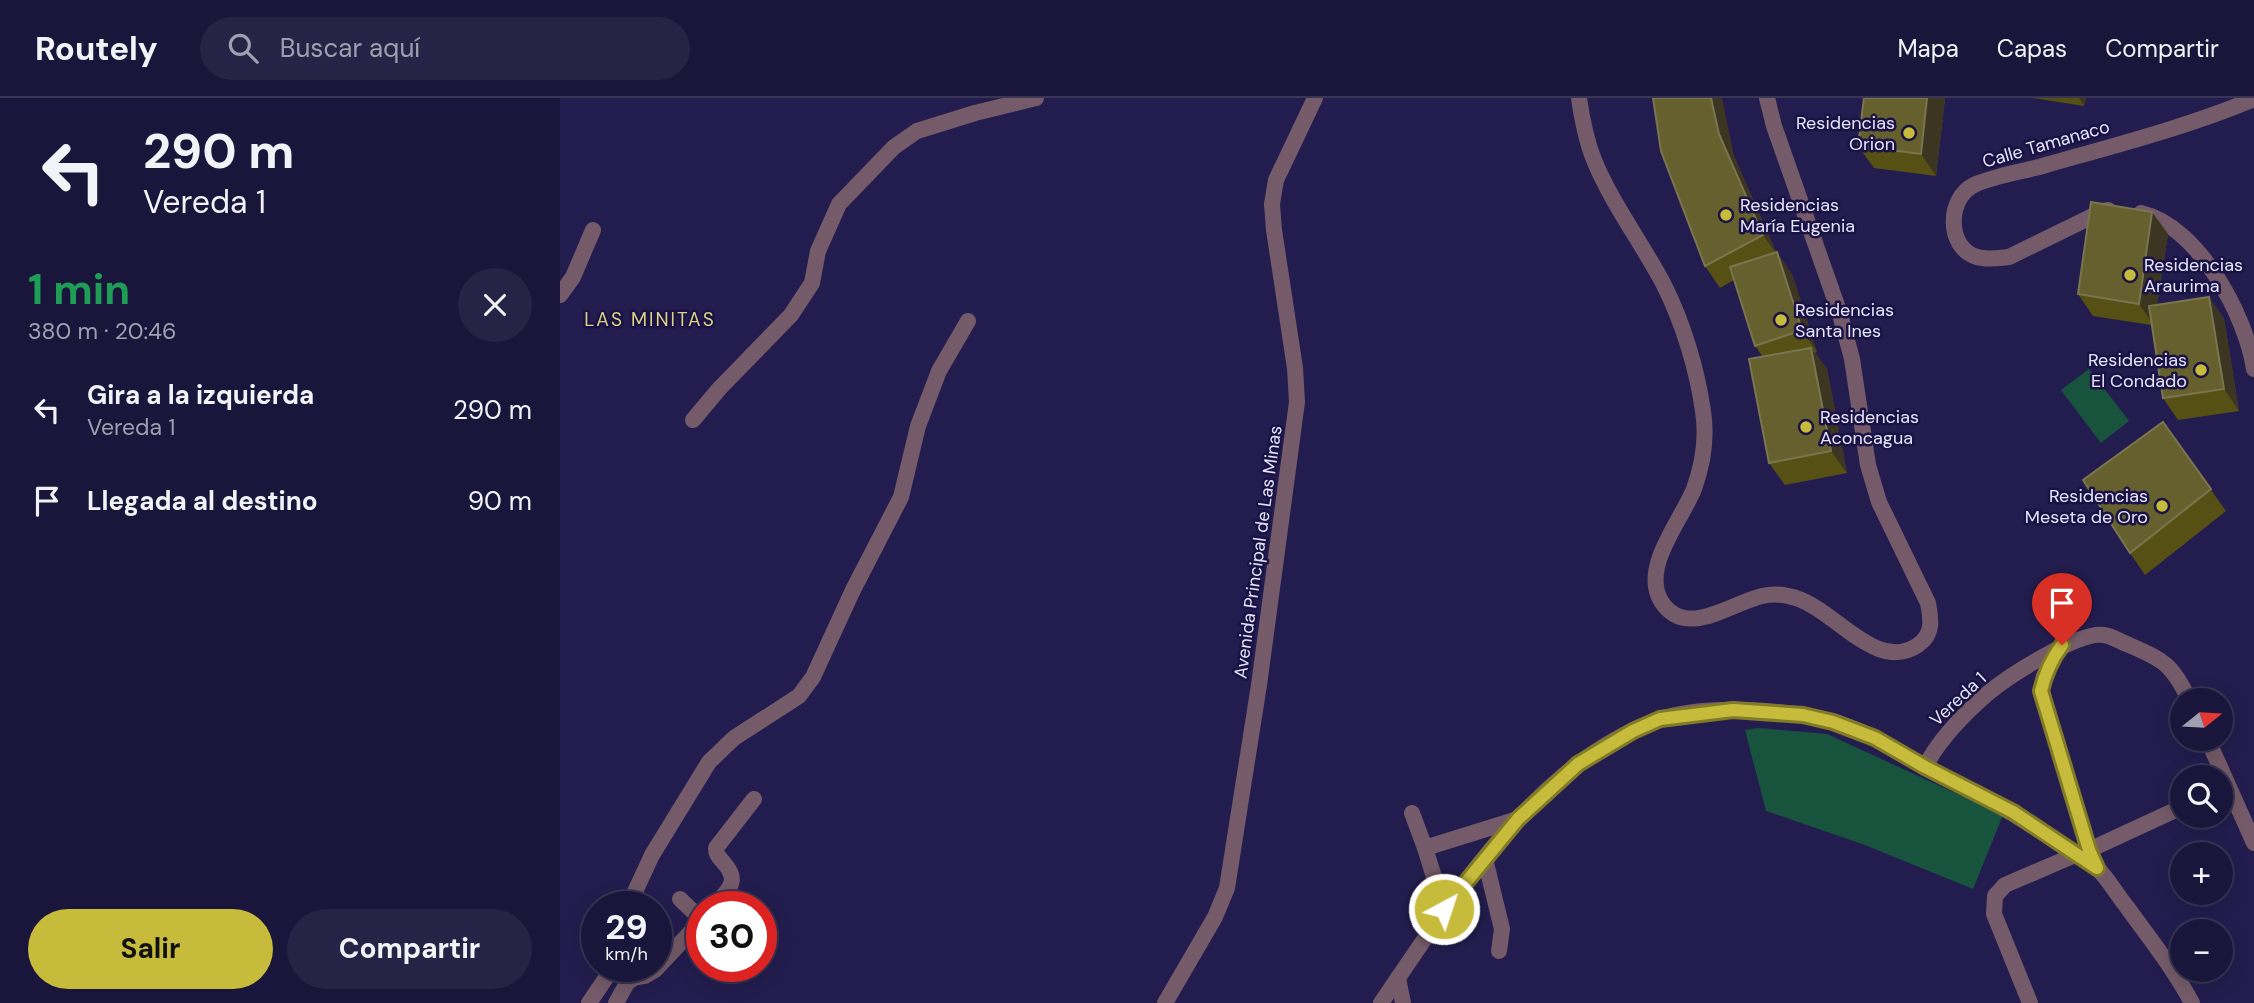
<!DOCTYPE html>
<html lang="es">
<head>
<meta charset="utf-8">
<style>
	:root { --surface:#1a163b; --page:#272346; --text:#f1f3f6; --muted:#9f9faf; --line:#383555; --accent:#c7bb3c }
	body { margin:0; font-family:"DM Sans",sans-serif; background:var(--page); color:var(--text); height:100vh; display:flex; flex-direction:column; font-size:26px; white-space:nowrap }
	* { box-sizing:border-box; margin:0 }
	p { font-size:23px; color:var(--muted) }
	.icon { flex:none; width:38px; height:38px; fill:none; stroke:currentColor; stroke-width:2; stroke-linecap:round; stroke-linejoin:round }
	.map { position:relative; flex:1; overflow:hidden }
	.sheet { display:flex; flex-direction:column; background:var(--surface); width:560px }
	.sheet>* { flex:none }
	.top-card { background:#1a163b; color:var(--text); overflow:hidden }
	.needle { width:46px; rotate:72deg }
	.tools { position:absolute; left:1610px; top:590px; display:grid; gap:14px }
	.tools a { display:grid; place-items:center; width:63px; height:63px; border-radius:50%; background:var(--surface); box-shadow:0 4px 18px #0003,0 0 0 2px var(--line); font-size:35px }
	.speed { position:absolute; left:21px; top:793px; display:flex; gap:14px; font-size:35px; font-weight:700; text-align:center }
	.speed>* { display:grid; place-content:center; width:91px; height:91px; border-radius:50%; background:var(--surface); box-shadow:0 4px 18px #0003,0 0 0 2px var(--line); line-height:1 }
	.speed small { font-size:18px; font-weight:400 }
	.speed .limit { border:10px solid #d22; background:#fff; color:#111 }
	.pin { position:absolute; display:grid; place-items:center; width:60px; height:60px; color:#fff; margin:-72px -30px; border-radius:50% 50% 50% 0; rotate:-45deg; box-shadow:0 0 7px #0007 }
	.pin .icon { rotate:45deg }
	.me { position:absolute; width:77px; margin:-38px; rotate:40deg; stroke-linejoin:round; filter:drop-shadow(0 0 5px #0008) }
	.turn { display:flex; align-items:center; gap:24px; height:147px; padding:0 28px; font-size:32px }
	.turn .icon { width:91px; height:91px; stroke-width:2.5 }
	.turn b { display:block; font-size:49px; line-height:60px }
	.round { display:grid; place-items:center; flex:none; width:74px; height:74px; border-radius:37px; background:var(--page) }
	.overview { display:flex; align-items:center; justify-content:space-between; height:119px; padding:0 28px }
	h1 { font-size:42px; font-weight:700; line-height:52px; color:#1e9e55 }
	.primary-button { display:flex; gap:14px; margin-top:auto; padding:14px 28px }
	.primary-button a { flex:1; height:80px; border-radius:42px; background:var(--accent); color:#111; font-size:28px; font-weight:700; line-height:80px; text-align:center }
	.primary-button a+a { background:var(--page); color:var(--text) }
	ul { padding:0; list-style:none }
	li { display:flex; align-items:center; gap:21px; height:91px; padding:0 28px }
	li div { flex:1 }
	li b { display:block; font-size:26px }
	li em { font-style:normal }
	header { display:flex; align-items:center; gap:42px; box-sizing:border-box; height:98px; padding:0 35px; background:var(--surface); border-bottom:2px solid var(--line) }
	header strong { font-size:33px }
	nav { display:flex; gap:38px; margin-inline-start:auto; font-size:24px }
	.search { width:490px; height:63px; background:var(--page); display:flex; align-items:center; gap:18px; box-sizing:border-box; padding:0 24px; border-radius:38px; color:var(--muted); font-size:26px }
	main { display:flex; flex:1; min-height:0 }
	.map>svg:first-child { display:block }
	.green { fill:#18543d }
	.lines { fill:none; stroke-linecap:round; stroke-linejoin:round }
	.minor { stroke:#755b69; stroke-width:16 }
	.wall { fill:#565015 }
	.shaded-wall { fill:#3b3522 }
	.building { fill:#65602e; stroke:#79754e; stroke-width:2 }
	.route-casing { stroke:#817a27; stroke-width:18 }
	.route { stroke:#c7bb3c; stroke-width:12 }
	.poi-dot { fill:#c7bb3c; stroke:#1a1244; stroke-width:2.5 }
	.labels { text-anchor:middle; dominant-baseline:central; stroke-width:5; stroke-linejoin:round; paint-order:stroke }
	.poi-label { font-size:18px; fill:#e5e6fa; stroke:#1a1244; text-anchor:start }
	.street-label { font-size:18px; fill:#e5e6fa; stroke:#1a1244 }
	.neighbourhood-label { font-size:19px; letter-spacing:2px; fill:#dad384; stroke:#1a1244 }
</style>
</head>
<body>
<header>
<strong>Routely</strong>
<div class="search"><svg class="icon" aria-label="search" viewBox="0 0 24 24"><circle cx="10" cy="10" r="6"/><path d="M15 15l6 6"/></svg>Buscar aquí</div>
<nav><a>Mapa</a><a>Capas</a><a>Compartir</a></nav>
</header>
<main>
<section class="sheet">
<div class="top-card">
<div class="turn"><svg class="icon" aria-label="left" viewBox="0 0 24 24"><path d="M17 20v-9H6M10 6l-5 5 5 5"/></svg><div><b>290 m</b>Vereda 1</div></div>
</div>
<div class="overview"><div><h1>1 min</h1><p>380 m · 20:46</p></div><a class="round"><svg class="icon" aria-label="close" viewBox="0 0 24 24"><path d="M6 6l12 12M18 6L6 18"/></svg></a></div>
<ul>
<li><svg class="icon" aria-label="left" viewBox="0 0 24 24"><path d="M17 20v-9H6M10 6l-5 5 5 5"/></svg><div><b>Gira a la izquierda</b><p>Vereda 1</p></div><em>290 m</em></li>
<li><svg class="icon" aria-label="arrive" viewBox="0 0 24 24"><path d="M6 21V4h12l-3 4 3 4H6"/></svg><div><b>Llegada al destino</b></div><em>90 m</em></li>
</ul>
<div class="primary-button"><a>Salir</a><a>Compartir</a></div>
</section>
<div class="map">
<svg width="1694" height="905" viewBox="0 0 1694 905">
	<rect width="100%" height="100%" fill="#231d4f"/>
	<!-- green -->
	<g class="green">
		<polygon points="1529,271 1569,323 1541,345 1501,292"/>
		<polygon points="1198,630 1267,636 1443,717 1413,791 1305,747 1206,713 1185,632"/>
	</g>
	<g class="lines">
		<!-- minor -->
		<g class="minor">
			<path d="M1019,0C1022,21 1026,42 1034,62C1052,106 1082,145 1104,187C1123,225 1137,271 1143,313C1147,339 1143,366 1134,391C1121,423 1081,469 1101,503C1125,542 1171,505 1202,498C1211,496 1220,496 1228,498C1272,505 1314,577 1358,547C1374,536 1371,521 1368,505L1319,404L1308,367L1292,261L1280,216L1214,28L1207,0"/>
			<path d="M1548,112L1543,113L1449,159C1439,160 1427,162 1417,159C1386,150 1387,100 1414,87C1436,77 1462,74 1486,67C1556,47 1627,29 1694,1"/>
			<path d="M1581,115C1638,128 1686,217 1694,271"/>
			<polyline points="0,197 13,179 33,132"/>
			<polyline points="133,322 159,291 231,217 252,185 258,153 279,106 334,49 357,33 415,15 476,0"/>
			<polyline points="1499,551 1484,578 1481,593 1529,752 1537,770"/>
			<polyline points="1647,640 1694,745"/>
			<path d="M1365,669C1379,641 1403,617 1427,596C1447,579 1518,533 1544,537C1552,538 1561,544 1569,547C1604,562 1613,567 1629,602"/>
			<polyline points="852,715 865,750"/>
			<polyline points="1529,752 1622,709"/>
			<polyline points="925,761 942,831 939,853"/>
			<polyline points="120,801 142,822"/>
			<polyline points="70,808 73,798 92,757 149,664 174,640 239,598 253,579 293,492 341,399 358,328 379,273 408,223"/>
			<path d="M154,808C167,793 181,784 164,765C159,759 156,757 156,750L194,701"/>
			<polyline points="884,811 865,750 958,721"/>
			<polyline points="838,880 843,905"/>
			<polyline points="29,905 54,868"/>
			<polyline points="56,905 67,885 74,880 85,878 95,872 142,822"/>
			<polyline points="605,905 655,819 667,790 699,587 737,304 735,270 714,132 712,106 716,82 755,0"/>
			<path d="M821,905C891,803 975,665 1098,622C1142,606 1225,611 1271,623C1309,633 1339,657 1375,674C1423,697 1468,723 1511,754C1519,760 1531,764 1538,771C1549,782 1557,797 1567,809C1590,841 1614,871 1632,905"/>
			<polyline points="1470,905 1434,816 1435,798 1445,787 1515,757"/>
		</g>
	</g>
	<!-- wall -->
	<g class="wall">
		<polygon points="1304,0 1385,0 1376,78 1314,70 1298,48"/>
		<polygon points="1473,0 1526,0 1524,8"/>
		<polygon points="1174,58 1216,154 1232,176 1257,254 1255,255 1267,271 1287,375 1225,387 1209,365 1203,259 1195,248 1174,182 1160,190 1145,168"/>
		<polygon points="1592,114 1608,136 1597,207 1649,199 1664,221 1679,313 1618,322 1603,300 1591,227 1533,218 1518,196"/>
		<polygon points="1603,324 1666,413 1585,477 1570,455"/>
	</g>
	<!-- shaded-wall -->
	<g class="shaded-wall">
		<polygon points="1151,0 1162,0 1174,58 1217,157 1217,154 1232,176 1257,254 1242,232 1218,158 1203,137 1159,36"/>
		<polygon points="1367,0 1385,0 1376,78 1361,56"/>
		<polygon points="1519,0 1526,0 1524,8"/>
		<polygon points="1592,114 1608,136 1594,227 1579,206"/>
		<polygon points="1649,199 1664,221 1679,313 1664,291"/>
		<polygon points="1251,250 1267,271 1287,375 1271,353"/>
	</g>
	<!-- building -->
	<g class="building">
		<polygon points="1093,0 1151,0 1159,36 1203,137 1145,168 1101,53"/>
		<polygon points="1304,0 1367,0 1361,56 1298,48"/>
		<polygon points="1531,104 1592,114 1579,206 1518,196"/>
		<polygon points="1217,154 1242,232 1195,248 1170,169"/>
		<polygon points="1649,199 1664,291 1603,300 1589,208"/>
		<polygon points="1251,250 1271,353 1209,365 1189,261"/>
		<polygon points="1603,324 1651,391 1570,455 1523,382"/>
	</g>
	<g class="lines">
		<!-- route casing -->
		<g class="route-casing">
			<path id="route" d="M884,811L958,721L1018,666L1073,633L1100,621L1173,612L1243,617L1273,624L1315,640L1365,669L1453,714L1537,770L1529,752L1481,593C1485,575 1491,562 1502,547"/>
		</g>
		<!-- route -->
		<use href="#route" class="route"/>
	</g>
	<!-- markers -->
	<g class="poi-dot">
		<circle cx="1349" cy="35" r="7"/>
		<circle cx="1166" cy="117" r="7"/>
		<circle cx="1570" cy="177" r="7"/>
		<circle cx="1221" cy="222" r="7"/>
		<circle cx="1641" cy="272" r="7"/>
		<circle cx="1246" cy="329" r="7"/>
		<circle cx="1602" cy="408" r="7"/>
	</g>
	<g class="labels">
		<!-- poi labels -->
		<g class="poi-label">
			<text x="1335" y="25" text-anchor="end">Residencias<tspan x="1335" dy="21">Orion</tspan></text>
			<text x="1180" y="107">Residencias<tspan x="1180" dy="21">María Eugenia</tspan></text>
			<text x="1584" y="167">Residencias<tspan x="1584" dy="21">Araurima</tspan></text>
			<text x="1235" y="212">Residencias<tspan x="1235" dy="21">Santa Ines</tspan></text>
			<text x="1627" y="262" text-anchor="end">Residencias<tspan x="1627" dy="21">El Condado</tspan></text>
			<text x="1260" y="319">Residencias<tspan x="1260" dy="21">Aconcagua</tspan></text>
			<text x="1588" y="398" text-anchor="end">Residencias<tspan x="1588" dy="21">Meseta de Oro</tspan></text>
		</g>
		<!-- street labels -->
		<g class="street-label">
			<text transform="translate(1486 46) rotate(-16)">Calle Tamanaco</text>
			<text transform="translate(698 454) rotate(-82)">Avenida Principal de Las Minas</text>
			<text transform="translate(1398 601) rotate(-43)">Vereda 1</text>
		</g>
		<!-- neighbourhood labels -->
		<g class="neighbourhood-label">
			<text x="90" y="221">LAS MINITAS</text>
		</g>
	</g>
</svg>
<div class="tools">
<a><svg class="needle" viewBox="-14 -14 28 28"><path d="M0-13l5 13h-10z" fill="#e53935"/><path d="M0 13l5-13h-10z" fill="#9f9faf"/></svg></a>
<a><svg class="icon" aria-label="search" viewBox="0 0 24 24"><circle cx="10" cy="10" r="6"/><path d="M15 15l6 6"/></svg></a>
<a>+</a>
<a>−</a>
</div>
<div class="speed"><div>29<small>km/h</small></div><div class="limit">30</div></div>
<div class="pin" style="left:1502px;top:547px;background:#d93025"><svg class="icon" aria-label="arrive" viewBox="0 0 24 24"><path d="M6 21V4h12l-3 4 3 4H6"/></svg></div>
<svg class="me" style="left:884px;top:811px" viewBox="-20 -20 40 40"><circle r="17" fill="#c7bb3c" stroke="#fff" stroke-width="3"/><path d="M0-11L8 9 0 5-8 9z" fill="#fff"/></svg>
</div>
</main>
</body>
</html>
